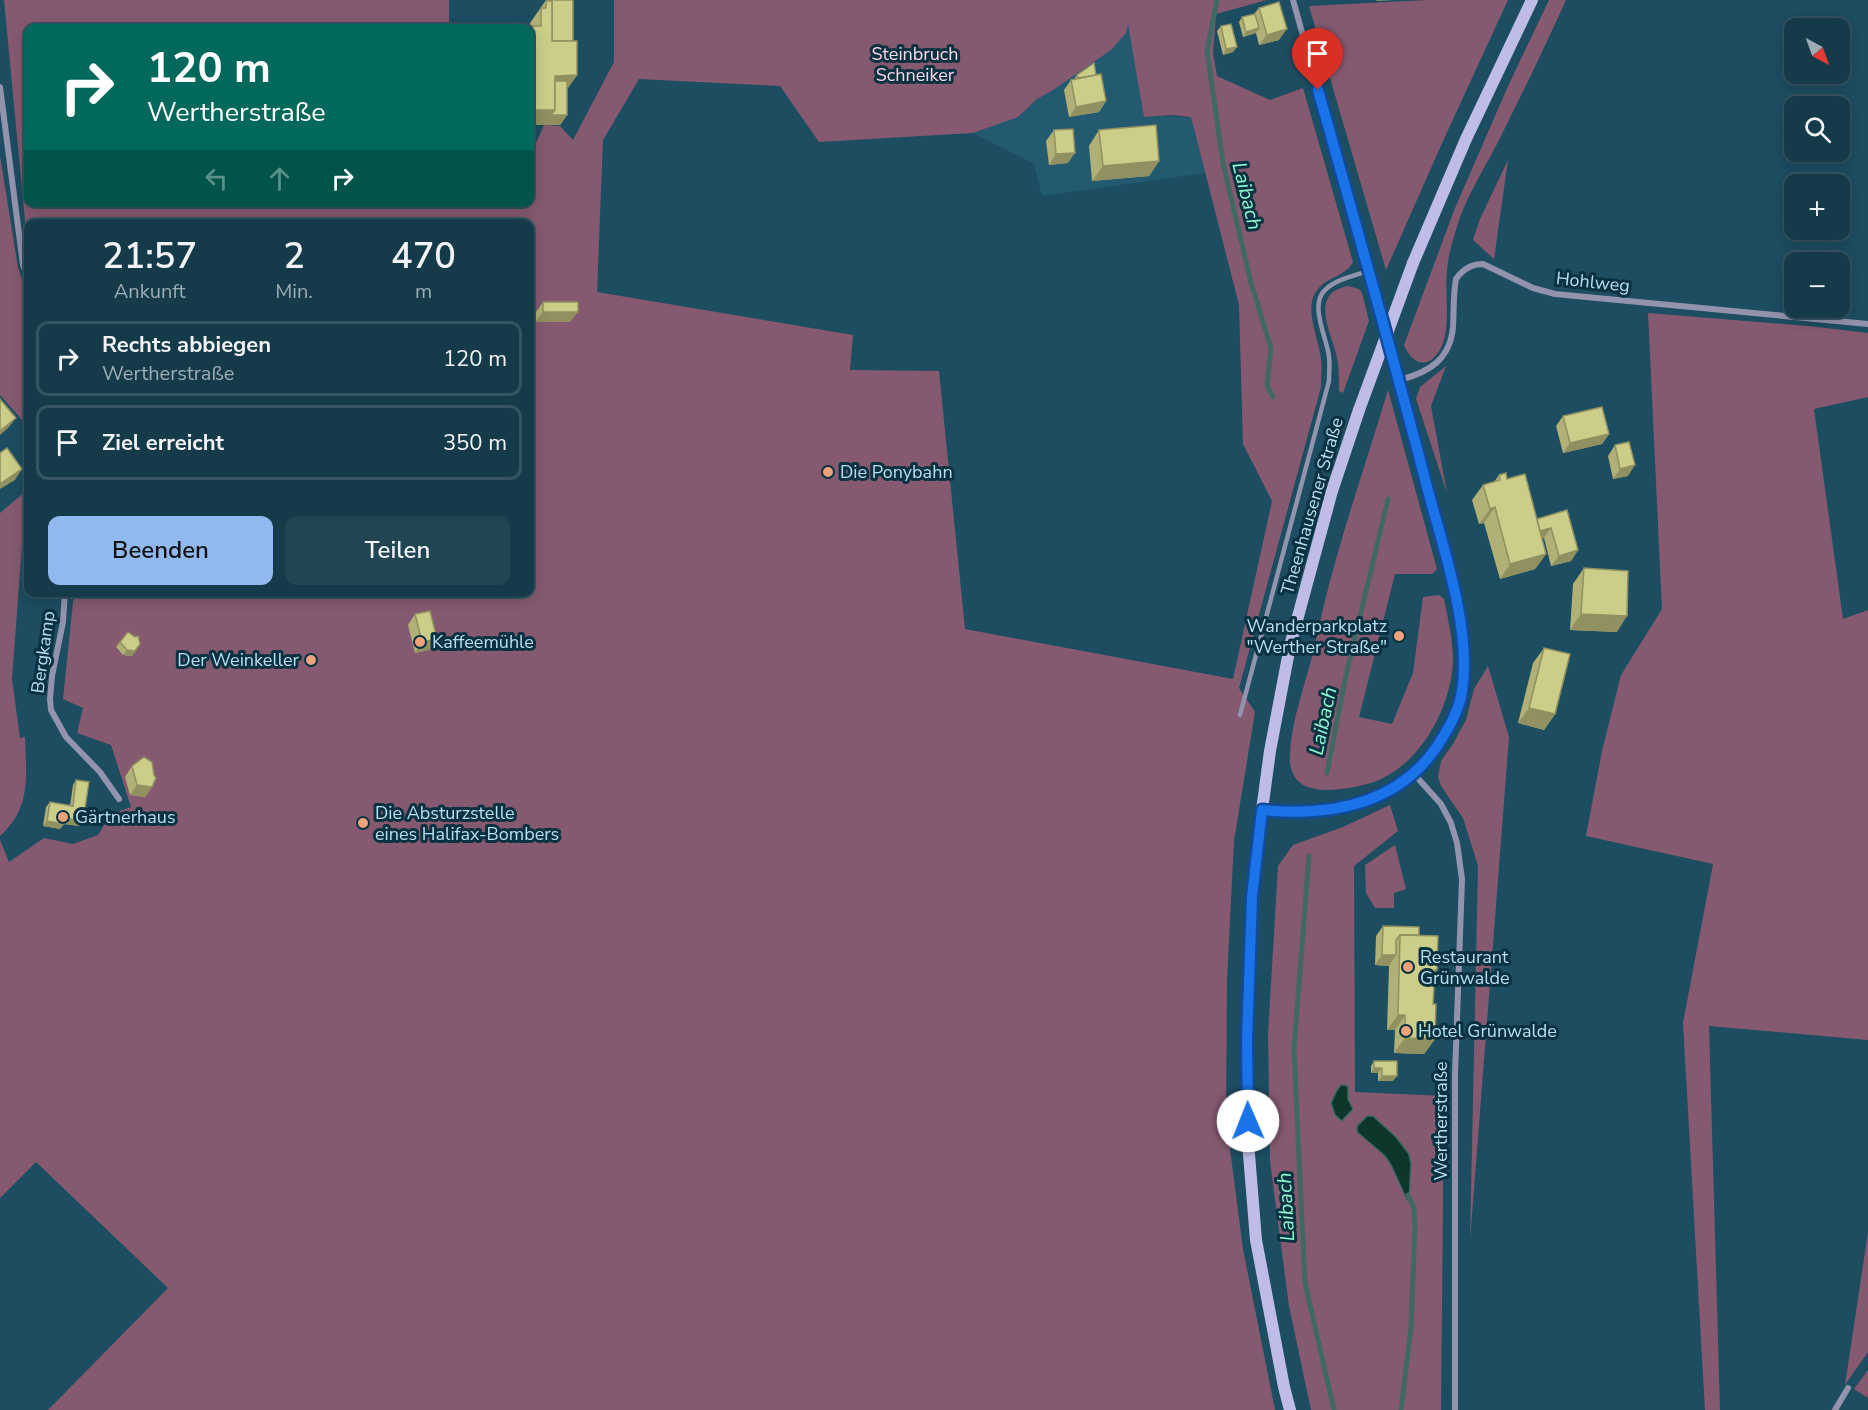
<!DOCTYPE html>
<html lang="de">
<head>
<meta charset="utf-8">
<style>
	:root { --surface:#153a49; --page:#224553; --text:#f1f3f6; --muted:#9dadb4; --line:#345461; --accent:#90b9f0 }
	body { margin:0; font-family:"Nunito Sans",sans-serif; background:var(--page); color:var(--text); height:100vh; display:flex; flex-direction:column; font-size:22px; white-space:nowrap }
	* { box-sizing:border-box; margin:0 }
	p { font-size:20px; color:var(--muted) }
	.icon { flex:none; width:33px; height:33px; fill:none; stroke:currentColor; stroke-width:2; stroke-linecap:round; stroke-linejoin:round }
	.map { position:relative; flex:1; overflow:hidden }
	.details { position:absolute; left:24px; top:219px; width:510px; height:378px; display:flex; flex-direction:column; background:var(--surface); border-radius:12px; box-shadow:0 3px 15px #0003,0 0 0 2px var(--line) }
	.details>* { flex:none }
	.guide { position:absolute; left:24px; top:24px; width:510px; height:183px; border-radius:12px; box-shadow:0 3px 15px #0003,0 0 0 2px var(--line); background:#00695c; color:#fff; overflow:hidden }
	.needle { width:39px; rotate:139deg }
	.fabs { position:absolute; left:1784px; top:18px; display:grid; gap:12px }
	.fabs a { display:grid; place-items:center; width:66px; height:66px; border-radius:12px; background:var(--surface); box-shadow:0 3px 15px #0003,0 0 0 2px var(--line); font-size:30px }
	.pin { position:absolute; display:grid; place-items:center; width:51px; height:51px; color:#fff; margin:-62px -26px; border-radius:50% 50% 50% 0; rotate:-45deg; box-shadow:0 0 6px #0007 }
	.pin .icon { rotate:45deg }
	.me { position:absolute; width:66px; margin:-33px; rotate:359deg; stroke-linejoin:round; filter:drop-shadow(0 0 4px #0008) }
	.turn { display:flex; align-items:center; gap:21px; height:126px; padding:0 24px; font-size:27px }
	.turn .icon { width:78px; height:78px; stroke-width:2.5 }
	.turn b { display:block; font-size:42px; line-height:51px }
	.lanes { display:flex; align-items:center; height:57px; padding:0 24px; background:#0003; justify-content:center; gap:30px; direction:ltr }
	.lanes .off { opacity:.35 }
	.eta { display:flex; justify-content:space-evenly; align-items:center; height:102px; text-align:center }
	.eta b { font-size:36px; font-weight:600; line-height:42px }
	.cta { display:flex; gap:12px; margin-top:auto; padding:12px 24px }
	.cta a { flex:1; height:69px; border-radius:12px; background:var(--accent); color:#111; font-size:24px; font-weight:600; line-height:69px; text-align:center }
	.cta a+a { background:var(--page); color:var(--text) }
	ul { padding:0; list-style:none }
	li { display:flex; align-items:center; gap:18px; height:75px; margin:0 12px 9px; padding:0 12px; border:3px solid var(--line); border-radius:12px }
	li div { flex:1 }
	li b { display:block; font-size:22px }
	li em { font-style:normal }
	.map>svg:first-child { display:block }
	.built { fill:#235a70 }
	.green { fill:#855a70; fill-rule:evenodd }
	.water { fill:#0d372a; stroke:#406966; stroke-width:1.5 }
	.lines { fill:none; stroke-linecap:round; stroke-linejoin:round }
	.stream { stroke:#406966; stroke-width:5 }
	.lane { stroke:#9493ad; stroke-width:4.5 }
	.street { stroke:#9493ad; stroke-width:6 }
	.secondary { stroke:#bfbde7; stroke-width:12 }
	.secondary-bridge { stroke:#bfbde7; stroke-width:12 }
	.wall { fill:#b0b077 }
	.shaded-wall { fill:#909061 }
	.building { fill:#cdcd8a; stroke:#909061; stroke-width:1.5 }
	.route-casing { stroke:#114b97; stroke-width:15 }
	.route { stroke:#1a73e8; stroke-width:10 }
	.poi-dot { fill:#f0a27a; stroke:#093241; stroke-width:2 }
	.labels { text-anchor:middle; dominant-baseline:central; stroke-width:6; stroke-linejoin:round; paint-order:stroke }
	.park-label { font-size:18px; fill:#fbd6e8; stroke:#093241 }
	.street-label { font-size:18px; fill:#b6dff3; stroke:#093241 }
	.poi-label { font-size:18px; fill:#b6dff3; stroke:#093241; text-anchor:start }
	.water-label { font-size:20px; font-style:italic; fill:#8dfbd3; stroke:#093241 }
</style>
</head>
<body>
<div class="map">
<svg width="1868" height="1410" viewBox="0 0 1868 1410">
	<rect width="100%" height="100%" fill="#1c4d61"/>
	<!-- built -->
	<polygon class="built" points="1129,24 1144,116 1191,117 1205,173 1042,196 1034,164 973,133 1018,117 1062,75"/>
	<!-- green -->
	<g class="green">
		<path d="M4,0H449V28H28V202H530V143H536L544,125L560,126L573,140L614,62V0H1267L1216,14L1213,53L1217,76L1270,100L1303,88L1353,262C1346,276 1327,277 1317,290C1303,309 1319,338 1321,359C1322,368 1321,378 1321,387L1239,688L1255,712L1234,841L1227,979L1226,1118L1243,1249L1275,1410H48L168,1288L36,1162L0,1198V840L9,862L44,838L73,844L98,835L111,814L131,807L111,745L77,733L83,708L63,699L74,593L530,592V224H28V252ZM1128,24L1144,117L1172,115L1191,117L1239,305L1243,444L1272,501L1233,679L965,629L939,371L850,370L853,335L597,292L603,140L639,79L780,86L819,142L973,133L1018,117L1037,99L1053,90L1111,50L1126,33Z"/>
		<polygon points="1428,0 1508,0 1443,141 1386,270 1309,6"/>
		<path d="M1549,0H1566C1544,49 1521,96 1497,144C1483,171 1464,200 1456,230C1452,243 1448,256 1447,270C1444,295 1453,334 1437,354C1424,371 1410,360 1404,345L1455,208L1509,84Z"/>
		<polygon points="0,156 18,267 28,298 28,339 26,345 28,416 23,421 0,395"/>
		<polygon points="1508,160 1494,259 1473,240 1480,219"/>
		<path d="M1348,286L1359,289L1362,293L1369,321L1343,393L1339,391C1339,379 1339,366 1336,353C1330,329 1310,293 1348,286Z"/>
		<polygon points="1648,313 1808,326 1868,333 1868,397 1814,409 1843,619 1868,610 1868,1040 1709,1026 1720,1410 1705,1410 1683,1023 1713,864 1586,836 1602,751 1621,675 1662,609"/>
		<polygon points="1446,366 1431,406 1447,493 1416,399 1420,387"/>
		<path d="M1388,390L1437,569L1432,574H1395L1359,717L1392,724L1413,673L1423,597L1439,595L1444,599C1448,618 1452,637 1453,657C1453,707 1418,771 1367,784C1348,789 1312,796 1297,780C1291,773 1289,763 1290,754C1291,724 1303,690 1311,661C1317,635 1323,608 1330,581C1347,517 1369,454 1388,390Z"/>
		<path d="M26,491L12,679L20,738L25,737C26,776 32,807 0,836V513Z"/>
		<polygon points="1488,666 1509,737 1470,1241 1478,866 1463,818 1441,786 1438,777 1441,761 1453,744 1466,720 1474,689"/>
		<polygon points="1390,805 1398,831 1354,866 1355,1092 1444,1096 1441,1410 1311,1410 1289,1306 1270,1161 1268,1034 1278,866 1293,845 1343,827"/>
		<polygon points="1395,845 1406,889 1394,893 1394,908 1375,908 1366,893 1365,865"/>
		<polygon points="1868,1232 1868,1352 1845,1385"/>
		<polygon points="1868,1370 1868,1398 1854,1389"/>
	</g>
	<!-- water -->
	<g class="water">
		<polygon points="1341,1085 1346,1085 1348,1087 1348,1099 1353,1109 1342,1121 1335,1115 1331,1103 1337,1090"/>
		<polygon points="1367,1116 1373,1116 1396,1137 1409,1154 1411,1164 1409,1201 1407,1200 1391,1165 1385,1156 1357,1132 1357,1126"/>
	</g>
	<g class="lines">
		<!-- stream -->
		<g class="stream">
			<polyline points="1217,0 1207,51 1223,163 1251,283 1271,348 1267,385 1273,397"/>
			<polyline points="1327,773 1346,675 1388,499"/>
			<polyline points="1309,856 1294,1048 1297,1116 1305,1283 1334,1410"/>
			<polyline points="1401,1410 1411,1328 1415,1226 1414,1208 1408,1195"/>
		</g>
		<!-- lane -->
		<path class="lane" d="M1240,715L1329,381C1329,373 1330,365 1329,357C1327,338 1309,305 1325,290C1336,279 1354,276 1368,271"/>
		<!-- street -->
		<g class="street">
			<polyline points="0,87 23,265 28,278"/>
			<path d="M1400,380C1429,372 1450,360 1453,327C1454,311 1453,295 1456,279C1463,269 1471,264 1483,264L1533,288L1555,294L1868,324"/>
			<polyline points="65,592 63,622 52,676 50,699 51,710 66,737 100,772 119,799"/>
			<polyline points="1414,774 1441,804 1451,823 1457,843 1462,879 1455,1075 1455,1410"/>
			<path d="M1262,810C1354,820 1434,791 1461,695C1463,687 1463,678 1463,671C1466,610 1442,543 1427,485C1385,322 1338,162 1293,0"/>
			<polyline points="1835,1410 1848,1388"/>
		</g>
		<!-- secondary -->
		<g class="secondary">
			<polyline points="1413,263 1466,139 1532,0"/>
			<polyline points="1290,1410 1284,1387 1256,1240 1248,1142 1247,1040 1253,897 1262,810 1270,751 1290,646 1332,491 1359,410"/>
		</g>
		<!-- secondary-bridge -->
		<polyline class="secondary-bridge" points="1359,410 1413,263"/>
	</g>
	<!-- wall -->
	<g class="wall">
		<polygon points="546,0 573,0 573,41 577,75 567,89 567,115 560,125 530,125 530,28 480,28 482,26 530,26 530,23"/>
		<polygon points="1259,8 1279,40 1259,45 1256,33 1243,37 1239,22 1242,17 1254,14"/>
		<polygon points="1221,26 1233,52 1223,55 1217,31"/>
		<polygon points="1077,75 1096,75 1106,101 1099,112 1069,117 1064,90 1071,80 1074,79"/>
		<polygon points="1054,130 1068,163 1049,165 1046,141"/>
		<polygon points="1099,130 1159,161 1149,176 1092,181 1089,146"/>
		<polygon points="543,302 570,322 535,322 536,312"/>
		<polygon points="1563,416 1609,434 1602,444 1563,453 1556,426"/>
		<polygon points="1615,445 1628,476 1613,479 1608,456"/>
		<polygon points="1499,475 1507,479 1537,519 1567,510 1578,550 1571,561 1551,566 1544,538 1542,539 1546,554 1535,569 1500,579 1484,523 1479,524 1472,500 1483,485 1494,482"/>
		<polygon points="1584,568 1617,632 1570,630 1573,584"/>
		<polygon points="415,614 437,639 429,650 415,653 408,625"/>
		<polygon points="128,632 140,644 132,656 123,655 116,647"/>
		<polygon points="1544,648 1555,714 1544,730 1518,723 1533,663"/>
		<polygon points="132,766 154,775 152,787 145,797 130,795 125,777"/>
		<polygon points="76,780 79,826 64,824 60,829 43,826 46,807 50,802 70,806 73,785"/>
		<polygon points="1383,926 1419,935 1434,974 1433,1004 1435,1039 1424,1054 1394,1053 1395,1030 1387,1030 1389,966 1375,965 1376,936"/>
		<polygon points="1374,1061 1393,1081 1378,1081 1378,1073 1371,1073 1371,1066"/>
	</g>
	<!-- shaded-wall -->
	<g class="shaded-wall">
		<polygon points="1377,0 1396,0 1376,1"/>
		<polygon points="1259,28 1256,33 1243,37 1246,32"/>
		<polygon points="1287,29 1279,40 1259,45 1267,35"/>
		<polygon points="1237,47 1233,52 1223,55 1226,49"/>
		<polygon points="577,75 566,91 551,91 555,76"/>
		<polygon points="1106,101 1099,112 1069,117 1076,107"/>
		<polygon points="530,110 555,110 567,115 560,125 530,125"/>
		<polygon points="1075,153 1068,163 1049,165 1056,154"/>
		<polygon points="1159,161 1149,176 1092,181 1103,166"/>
		<polygon points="543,312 578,312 570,322 535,322"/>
		<polygon points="16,418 8,428 0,435 0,431"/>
		<polygon points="1609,434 1602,444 1563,453 1570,443"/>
		<polygon points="1635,465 1628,476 1613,479 1620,469"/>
		<polygon points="22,469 15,480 0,489 0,484"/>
		<polygon points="1495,507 1484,523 1479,524 1490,509"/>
		<polygon points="1551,528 1544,538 1528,543 1535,532"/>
		<polygon points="1578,550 1571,561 1551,566 1559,556"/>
		<polygon points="1546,554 1535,569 1500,579 1510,564"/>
		<polygon points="1581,614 1627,616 1617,632 1570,630"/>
		<polygon points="437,639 429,650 415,653 422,642"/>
		<polygon points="127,650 135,651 132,656 123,655"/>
		<polygon points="1529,708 1555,714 1544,730 1518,723"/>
		<polygon points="137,785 152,787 145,797 130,795"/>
		<polygon points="65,818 83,821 79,826 61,823"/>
		<polygon points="47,821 64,824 60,829 43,826"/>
		<polygon points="1382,955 1396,955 1389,966 1375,965"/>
		<polygon points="1398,1015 1405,1015 1395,1030 1387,1030"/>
		<polygon points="1405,1038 1435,1039 1424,1054 1394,1053"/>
		<polygon points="1374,1068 1382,1068 1378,1073 1371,1073"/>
		<polygon points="1382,1076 1397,1076 1393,1081 1378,1081"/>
	</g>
	<!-- building -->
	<g class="building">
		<polygon points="549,0 573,0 573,41 552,41 552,1"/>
		<polygon points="546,1 552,1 552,41 577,41 577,75 555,76 555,110 530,110 530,28 482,28 482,26 541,26 541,8 546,8"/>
		<polygon points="1279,2 1287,29 1267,35 1259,8"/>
		<polygon points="1255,14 1259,28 1246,32 1242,17"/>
		<polygon points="1231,24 1237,47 1226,49 1221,26"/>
		<polygon points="1094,63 1096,75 1078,78 1077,75"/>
		<polygon points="1101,74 1106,101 1076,107 1071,80"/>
		<polygon points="555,81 567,81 567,115 551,115 555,110"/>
		<polygon points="1156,125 1159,161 1103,166 1099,130"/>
		<polygon points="1073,129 1075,153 1056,154 1054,130"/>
		<rect x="543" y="302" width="35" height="10"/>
		<polygon points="0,399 16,418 0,431"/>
		<polygon points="1602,407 1609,434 1570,443 1563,416"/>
		<polygon points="1629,442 1635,465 1620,469 1615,445"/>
		<polygon points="7,448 22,469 0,484 0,453"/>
		<polygon points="1506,473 1507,479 1525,474 1546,554 1510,564 1495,507 1490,509 1483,485 1500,480 1499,475"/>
		<polygon points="1567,510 1578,550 1559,556 1551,528 1540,531 1537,519"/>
		<polygon points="1584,568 1628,571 1627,616 1581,614"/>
		<polygon points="430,611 437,639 422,642 415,614"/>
		<polygon points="128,632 135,637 138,636 140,644 135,651 127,650 120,642"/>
		<polygon points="1544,648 1570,654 1555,714 1529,708"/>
		<polygon points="144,757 152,762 154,775 156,778 152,787 137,785 132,766"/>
		<polygon points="76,780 89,782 83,821 65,818 64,824 47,821 50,802 73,806"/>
		<polygon points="1383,926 1419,927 1419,935 1400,935 1396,940 1396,955 1382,955"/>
		<polygon points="1400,935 1438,936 1437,970 1435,970 1433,1004 1436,1004 1435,1039 1405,1038 1405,1015 1398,1015"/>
		<polygon points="1374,1061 1397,1061 1397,1076 1382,1076 1382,1068 1374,1068"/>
	</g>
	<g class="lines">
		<!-- route casing -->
		<g class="route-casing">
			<path id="route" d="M1248,1121L1247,1040L1252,897L1262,810C1334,817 1404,804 1443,737C1451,724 1460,707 1462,691C1472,628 1442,545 1426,483C1392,352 1355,221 1318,90"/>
		</g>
		<!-- route -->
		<use href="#route" class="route"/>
	</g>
	<!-- markers -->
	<g class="poi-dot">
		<circle cx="828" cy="472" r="6"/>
		<circle cx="1399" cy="636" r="6"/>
		<circle cx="420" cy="642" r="6"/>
		<circle cx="311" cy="660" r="6"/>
		<circle cx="63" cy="817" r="6"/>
		<circle cx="363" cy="823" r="6"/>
		<circle cx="1408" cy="967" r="6"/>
		<circle cx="1406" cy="1031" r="6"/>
	</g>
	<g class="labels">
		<!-- park labels -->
		<g class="park-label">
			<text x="915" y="54">Steinbruch<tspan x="915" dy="21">Schneiker</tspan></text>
		</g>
		<!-- street labels -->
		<g class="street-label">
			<text transform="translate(1593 282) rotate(6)">Hohlweg</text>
			<text transform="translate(1312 506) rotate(-74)">Theenhausener Straße</text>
			<text transform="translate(43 652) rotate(-82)">Bergkamp</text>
			<text transform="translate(1441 1121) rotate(-90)">Wertherstraße</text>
		</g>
		<!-- poi labels -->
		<g class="poi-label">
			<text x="840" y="472">Die Ponybahn</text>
			<text x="1387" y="626" text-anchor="end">Wanderparkplatz<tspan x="1387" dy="21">"Werther Straße"</tspan></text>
			<text x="432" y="642">Kaffeemühle</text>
			<text x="299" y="660" text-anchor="end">Der Weinkeller</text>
			<text x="375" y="813">Die Absturzstelle<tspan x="375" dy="21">eines Halifax-Bombers</tspan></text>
			<text x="75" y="817">Gärtnerhaus</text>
			<text x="1420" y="957">Restaurant<tspan x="1420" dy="21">Grünwalde</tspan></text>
			<text x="1418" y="1031">Hotel Grünwalde</text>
		</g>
		<!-- water labels -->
		<g class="water-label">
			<text transform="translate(1247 196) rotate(76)">Laibach</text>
			<text transform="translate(1323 721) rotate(-78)">Laibach</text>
			<text transform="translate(1286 1207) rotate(-93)">Laibach</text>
		</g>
	</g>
</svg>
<div class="fabs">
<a><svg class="needle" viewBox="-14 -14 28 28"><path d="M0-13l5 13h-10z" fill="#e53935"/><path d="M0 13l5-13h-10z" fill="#9dadb4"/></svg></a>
<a><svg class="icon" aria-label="search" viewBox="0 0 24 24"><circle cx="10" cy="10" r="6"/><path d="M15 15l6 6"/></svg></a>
<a>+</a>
<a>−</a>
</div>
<div class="pin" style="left:1318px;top:90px;background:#d93025"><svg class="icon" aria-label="arrive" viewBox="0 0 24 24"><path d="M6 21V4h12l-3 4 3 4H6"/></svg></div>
<svg class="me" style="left:1248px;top:1121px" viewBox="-20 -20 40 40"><circle r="19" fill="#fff"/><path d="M0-13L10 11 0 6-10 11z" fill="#1a73e8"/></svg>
<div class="guide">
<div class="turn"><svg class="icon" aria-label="right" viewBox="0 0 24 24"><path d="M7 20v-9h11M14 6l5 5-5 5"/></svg><div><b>120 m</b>Wertherstraße</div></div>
<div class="lanes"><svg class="icon off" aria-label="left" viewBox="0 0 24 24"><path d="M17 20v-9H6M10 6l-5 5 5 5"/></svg><svg class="icon off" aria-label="ahead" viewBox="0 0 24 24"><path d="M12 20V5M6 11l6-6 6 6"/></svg><svg class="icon" aria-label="right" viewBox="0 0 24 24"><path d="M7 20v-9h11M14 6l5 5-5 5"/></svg></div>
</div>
<section class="details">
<div class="eta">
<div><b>21:57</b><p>Ankunft</p></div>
<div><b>2</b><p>Min.</p></div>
<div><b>470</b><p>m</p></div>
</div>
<ul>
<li><svg class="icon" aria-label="right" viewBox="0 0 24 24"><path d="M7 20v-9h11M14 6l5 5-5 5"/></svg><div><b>Rechts abbiegen</b><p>Wertherstraße</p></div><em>120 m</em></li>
<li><svg class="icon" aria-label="arrive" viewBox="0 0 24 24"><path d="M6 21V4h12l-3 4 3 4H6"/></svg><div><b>Ziel erreicht</b></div><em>350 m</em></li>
</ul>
<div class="cta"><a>Beenden</a><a>Teilen</a></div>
</section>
</div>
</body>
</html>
